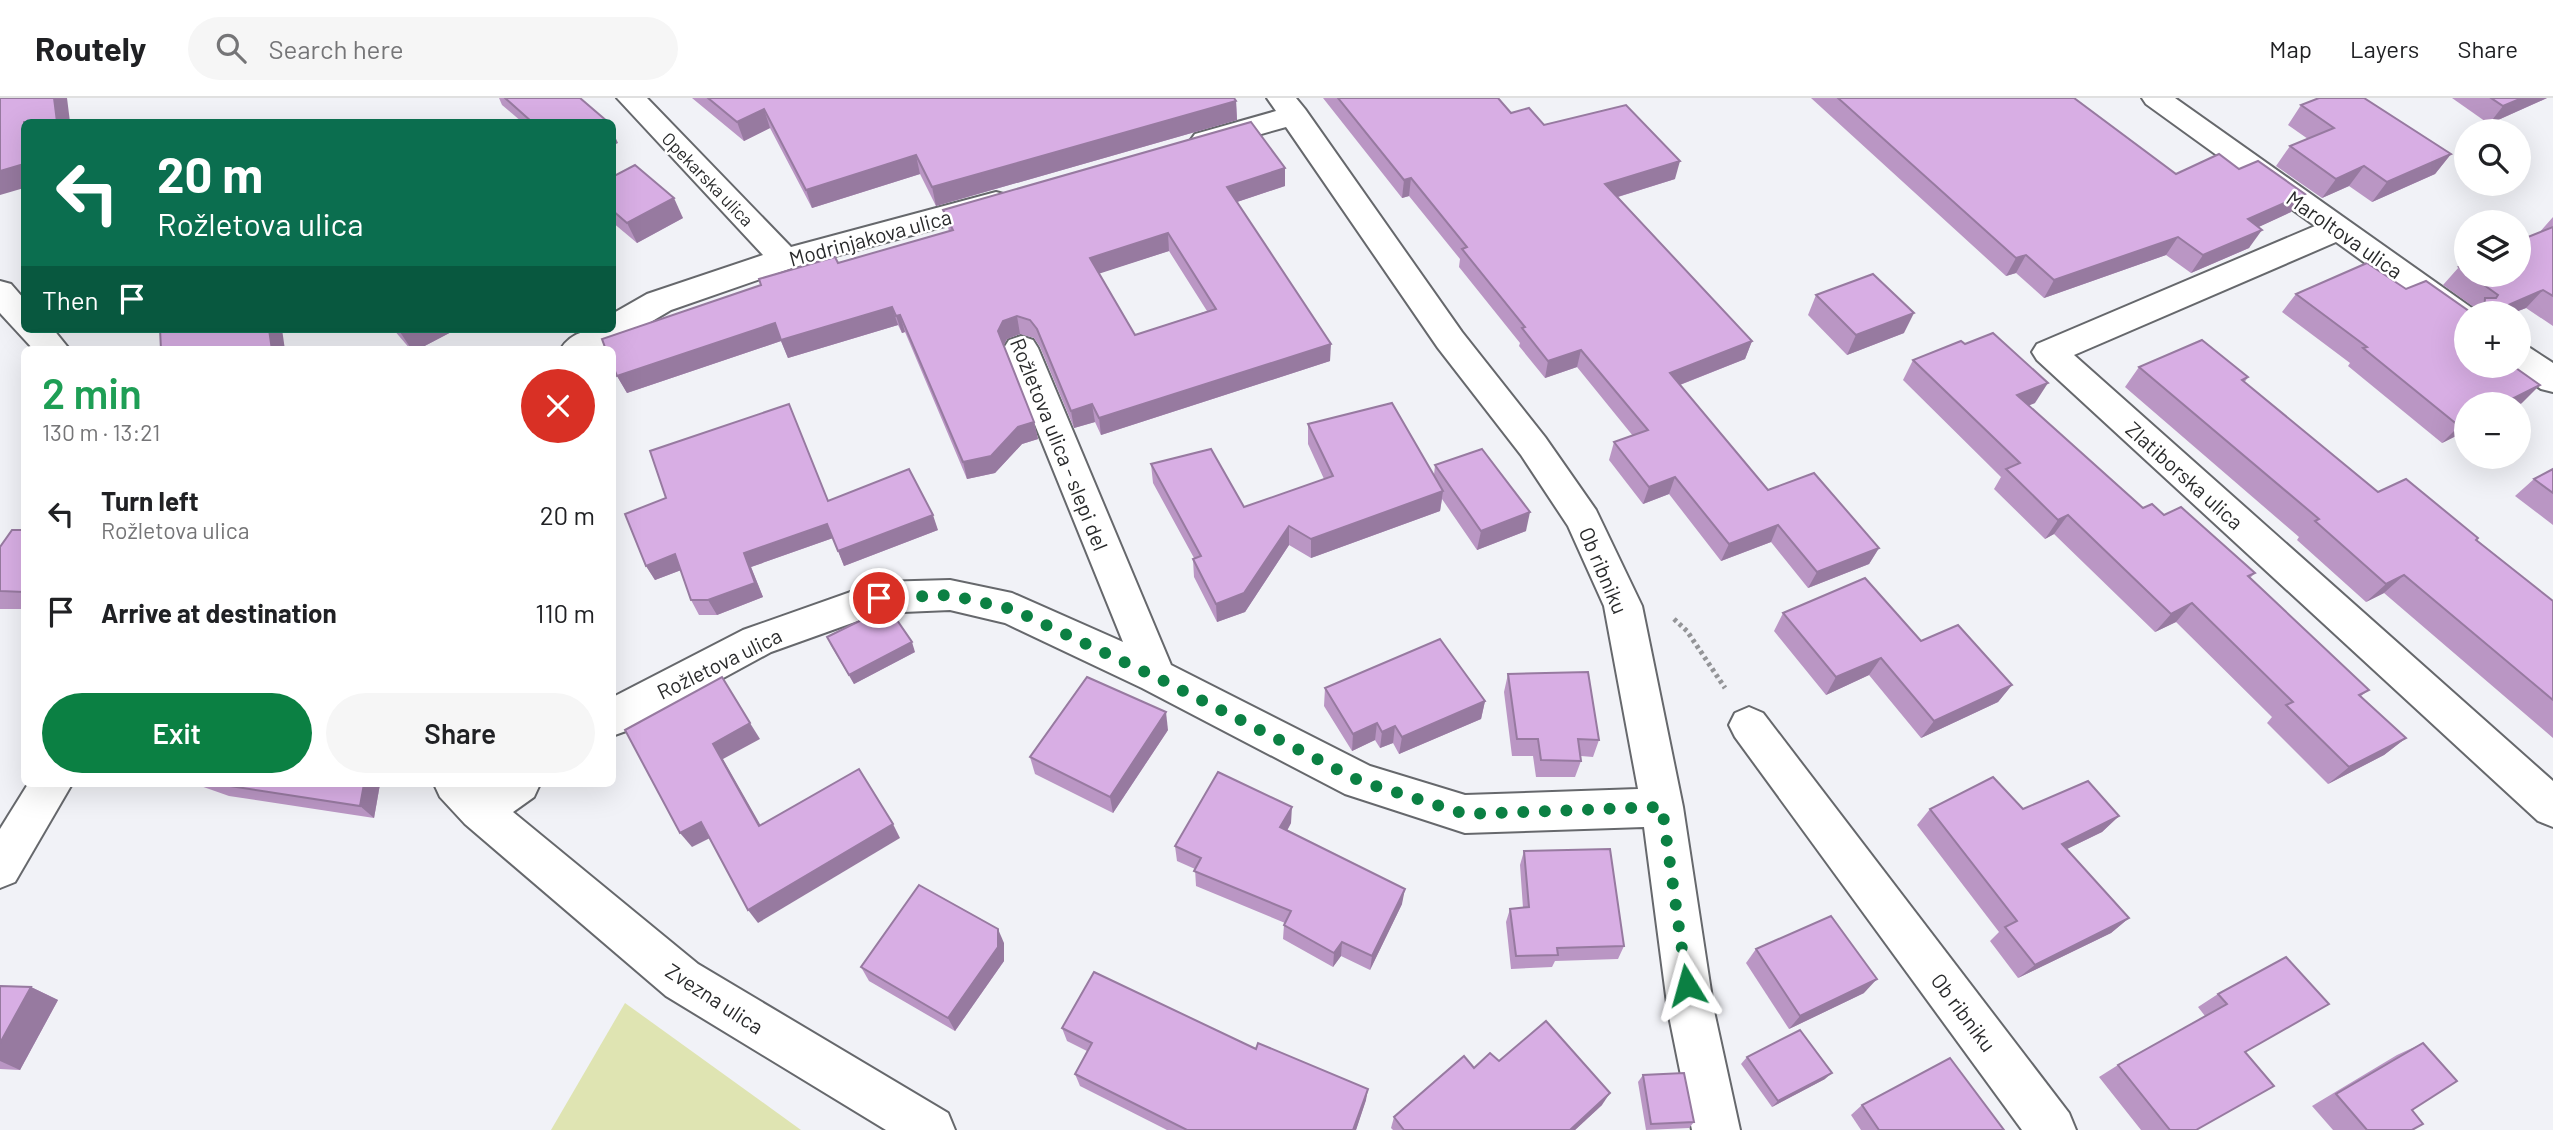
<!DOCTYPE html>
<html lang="en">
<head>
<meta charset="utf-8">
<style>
	:root { --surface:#fff; --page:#f6f6f6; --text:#202124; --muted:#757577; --line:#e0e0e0; --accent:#0b8043 }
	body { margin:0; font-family:Barlow,sans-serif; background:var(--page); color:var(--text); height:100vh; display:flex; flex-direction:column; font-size:26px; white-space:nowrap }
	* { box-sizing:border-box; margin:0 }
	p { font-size:23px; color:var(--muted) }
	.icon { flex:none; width:38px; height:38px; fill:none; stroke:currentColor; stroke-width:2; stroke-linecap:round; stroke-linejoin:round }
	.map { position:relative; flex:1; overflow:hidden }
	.drawer { position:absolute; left:21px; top:248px; width:595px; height:441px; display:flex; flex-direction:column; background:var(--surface); border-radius:10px; box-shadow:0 7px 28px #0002 }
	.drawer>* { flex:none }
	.top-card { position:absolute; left:21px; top:21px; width:595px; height:214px; border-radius:10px; box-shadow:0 7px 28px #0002; background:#0b6e4f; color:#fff; overflow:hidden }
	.fabs { position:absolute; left:2454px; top:21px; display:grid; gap:14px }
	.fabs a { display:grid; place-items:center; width:77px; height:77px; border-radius:50%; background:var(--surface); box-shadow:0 7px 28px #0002; font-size:35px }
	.pin { position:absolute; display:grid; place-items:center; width:60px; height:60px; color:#fff; margin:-30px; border:4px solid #fff; border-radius:50%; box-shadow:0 2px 7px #0007 }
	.me { position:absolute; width:77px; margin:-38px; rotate:352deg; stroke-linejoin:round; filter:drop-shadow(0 0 5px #0008) }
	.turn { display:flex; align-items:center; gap:24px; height:147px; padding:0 21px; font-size:32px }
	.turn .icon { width:91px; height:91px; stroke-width:2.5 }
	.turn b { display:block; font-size:49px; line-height:60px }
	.then { display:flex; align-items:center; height:66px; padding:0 21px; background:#0003; gap:14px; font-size:26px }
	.round { display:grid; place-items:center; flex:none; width:74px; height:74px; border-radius:37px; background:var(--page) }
	.overview { display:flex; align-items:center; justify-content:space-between; height:119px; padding:0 21px }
	h1 { font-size:42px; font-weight:600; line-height:52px; color:#1e9e55 }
	.button { display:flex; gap:14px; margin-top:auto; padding:14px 21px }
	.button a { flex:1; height:80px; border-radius:42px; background:var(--accent); color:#fff; font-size:28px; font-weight:600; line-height:80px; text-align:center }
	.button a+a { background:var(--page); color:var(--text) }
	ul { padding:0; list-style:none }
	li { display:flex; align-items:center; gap:21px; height:98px; padding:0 21px }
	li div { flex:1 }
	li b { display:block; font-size:26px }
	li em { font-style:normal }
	header { display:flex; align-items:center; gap:42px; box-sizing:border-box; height:98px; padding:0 35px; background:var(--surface); border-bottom:2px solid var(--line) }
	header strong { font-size:33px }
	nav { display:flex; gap:38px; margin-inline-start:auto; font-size:24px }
	.search { width:490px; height:63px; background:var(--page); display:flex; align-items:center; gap:18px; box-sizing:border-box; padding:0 24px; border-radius:38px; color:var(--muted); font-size:26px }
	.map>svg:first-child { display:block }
	.green { fill:#dfe4b2 }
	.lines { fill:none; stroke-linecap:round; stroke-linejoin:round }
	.minor-casing { stroke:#66686c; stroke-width:4 }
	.path { stroke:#939497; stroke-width:5; stroke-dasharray:3.5 3.5; stroke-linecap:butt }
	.minor { fill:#fff; fill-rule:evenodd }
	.wall { fill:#ba96c4; fill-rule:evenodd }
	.shaded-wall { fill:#977aa0 }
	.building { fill:#d8aee4; stroke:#977aa0; stroke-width:2; fill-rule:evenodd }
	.route { stroke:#0b8043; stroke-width:12; stroke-dasharray:0 21.6 }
	.labels { text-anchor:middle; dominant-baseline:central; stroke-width:5; stroke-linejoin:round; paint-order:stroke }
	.far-street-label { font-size:18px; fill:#292a2b; stroke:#fff }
	.street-label { font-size:21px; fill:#292a2b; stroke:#fff }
</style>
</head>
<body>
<header>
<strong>Routely</strong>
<div class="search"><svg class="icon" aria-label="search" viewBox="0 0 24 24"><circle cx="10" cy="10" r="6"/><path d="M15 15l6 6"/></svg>Search here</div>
<nav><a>Map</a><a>Layers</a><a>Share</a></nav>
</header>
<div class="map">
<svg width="2553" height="1032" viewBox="0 0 2553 1032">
	<rect width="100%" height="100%" fill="#f1f2f7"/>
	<!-- green -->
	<polygon class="green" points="625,905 801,1032 551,1032"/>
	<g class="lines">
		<!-- minor casing -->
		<g class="minor-casing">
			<g id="minor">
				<path d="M617,0H647L791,149L996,94L1007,97L1011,104L1007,111L795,169L671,212L603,252H560C572,232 592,231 612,231V216L647,196L763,157Z"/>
				<polygon points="1267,0 1296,0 1305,11 1462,234 1545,339 1596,412 1642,508 1683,709 1714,913 1740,1032 1692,1032 1668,913 1644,729 1465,735 1345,696 1142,590 1005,525 950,512 880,515 771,554 626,633 612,638 612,599 615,598 743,532 879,484 950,482 1012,495 1123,544 1004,250 1009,242 1021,238 1033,242 1038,250 1171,567 1370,668 1465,697 1638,691 1604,508 1568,428 1521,357 1438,250 1286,29 1205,52 1195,50 1190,43 1195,36 1276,13"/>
				<polygon points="2142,0 2175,0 2479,215 2466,215 2466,232 2454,229 2336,144 2074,257 2553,683 2553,729 2538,723 2037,262 2032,254 2037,246 2315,128 2146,6"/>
				<path d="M0,183L11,186L24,201V231H53L70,252H34C22,239 12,228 0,215Z"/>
				<polygon points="2518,246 2530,250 2553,265 2553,294 2541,291 2508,268 2518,268"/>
				<polygon points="1749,609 1763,615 2069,1015 2076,1032 2022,1032 1735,639 1729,627 1735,615"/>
				<polygon points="28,686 72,686 15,784 0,790 0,731"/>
				<polygon points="434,686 540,686 534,699 513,714 698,866 948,1015 955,1032 886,1032 666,898 465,726 440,699"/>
			</g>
		</g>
		<!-- path -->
		<polyline class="path" points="1674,521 1687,533 1725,590"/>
		<!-- minor -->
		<use href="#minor" class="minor"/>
	</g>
	<!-- wall -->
	<g class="wall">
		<polygon points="499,0 580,0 608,24 522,24 502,7"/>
		<polygon points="692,0 1234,0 1236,3 1237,22 936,108 920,76 812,110 770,30 744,43"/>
		<polygon points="1323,0 1498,0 1511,15 1544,27 1675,81 1618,99 1752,243 1745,261 1680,287 1768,392 1879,450 1869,466 1808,490 1771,444 1721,463 1669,396 1643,406 1609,362 1614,344 1633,338 1577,269 1545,280 1519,248 1520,245 1459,169 1460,161 1409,98 1402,100"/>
		<polygon points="1811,0 2074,0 2176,76 2291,114 2258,129 2249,150 2191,175 2166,157 2044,200 2016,175 2006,178"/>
		<polygon points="2452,0 2547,0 2489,26"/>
		<polygon points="2301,7 2451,56 2435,76 2372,104 2349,88 2322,100 2276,68 2290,48 2308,41 2288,27"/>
		<polygon points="612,79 683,120 637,145 612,124"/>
		<path d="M1285,88L1237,104L1330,263L1101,337L1095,324L1074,330L1040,249L1034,240L1020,236L1007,241L1003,247L1034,324L1038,341L1022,346L995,375L967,381L905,234L902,235L898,227L788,260L781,243L627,295L617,278L838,165L949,133L943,112ZM1169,153L1207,213L1135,237L1099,175Z"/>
		<polygon points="2553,119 2553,228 2526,210 2513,215 2466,215 2466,268 2522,305 2442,345 2348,268 2350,265 2282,214 2296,196 2406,191 2472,214 2475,210 2443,187 2459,169 2466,166 2466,177 2518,177 2539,135"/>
		<polygon points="1816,197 1904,235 1847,257 1808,217"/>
		<polygon points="393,231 457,231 417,252 411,252"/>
		<polygon points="1913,262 2035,305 2028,307 2143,410 2164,417 2255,475 2250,480 2369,592 2361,598 2406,640 2384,657 2328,686 2267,625 2272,619 2176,524 2155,534 2054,436 2045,441 1994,391 2001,379 1903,282"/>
		<polygon points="2139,269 2248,279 2244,285 2378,394 2477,442 2553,503 2553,640 2384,495 2366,504 2297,442 2299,439 2125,289"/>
		<polygon points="1308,326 1434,377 1435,367 1526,433 1477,452 1442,401 1440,413 1311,460 1289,447 1245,514 1217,524 1194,479 1193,461 1194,460 1153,385 1151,366 1244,409 1324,381 1308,346"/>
		<polygon points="2553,371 2553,427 2515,398 2534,381"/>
		<polygon points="828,403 938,432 844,468 833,440 751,469 763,499 717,517 699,517 691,502 681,472 655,482 646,468"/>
		<polygon points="24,432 24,511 0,511 0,449"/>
		<polygon points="1783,515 1921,543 2012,587 1998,604 1921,640 1869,577 1826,597 1774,533"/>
		<polygon points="827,539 915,554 854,586 831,548"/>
		<polygon points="1508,576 1599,642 1593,659 1581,658 1581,663 1575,679 1536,679 1533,658 1512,658 1504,594"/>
		<polygon points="1325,590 1485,603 1481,621 1399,656 1393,645 1380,650 1375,642 1352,653 1324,608"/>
		<polygon points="1168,632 1113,715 1035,676 1030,659"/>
		<polygon points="195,686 380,686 374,720 229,698"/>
		<polygon points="1930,711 2023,711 2119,718 2102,734 2067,751 2129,820 2111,835 2018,880 1990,843 1999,834 1917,727"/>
		<polygon points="1291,725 1287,733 1402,806 1370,872 1341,858 1333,869 1283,841 1284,827 1285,825 1196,788 1195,771 1177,763 1175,748"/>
		<polygon points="1524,753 1624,848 1618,861 1555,863 1552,869 1511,871 1506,824 1510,811 1523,810 1520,767"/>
		<polygon points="1004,845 1004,863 955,933 869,883 861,869"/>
		<polygon points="1756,851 1864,895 1789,931 1746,865"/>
		<polygon points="2286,859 2245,954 2196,1032 2141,1032 2099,979 2118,967 2205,918 2198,909 2218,896"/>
		<polygon points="0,888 31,889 58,902 20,972 0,971"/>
		<polygon points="1062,930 1256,951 1366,1002 1356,1032 1167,1032 1080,988 1075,976 1087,953 1067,943"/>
		<polygon points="2423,945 2412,1012 2412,1032 2333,1032 2312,1008 2397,957"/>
		<polygon points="1747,959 1825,981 1772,1009 1741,966"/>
		<polygon points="1499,963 1602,1007 1575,1032 1393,1032 1391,1030 1394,1019 1474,970"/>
		<polygon points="1643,977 1694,1024 1689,1030 1646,1032 1638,984"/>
		<polygon points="1862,1007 2004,1032 1861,1032 1851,1017"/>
	</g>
	<!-- shaded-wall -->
	<g class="shaded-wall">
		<polygon points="54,0 67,0 70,24 57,24"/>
		<polygon points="2522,0 2547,0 2489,26 2503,8"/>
		<polygon points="1236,3 1237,22 936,108 932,89"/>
		<polygon points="764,11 770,30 744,43 737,24"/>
		<polygon points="612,32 618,45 612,48"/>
		<polygon points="2451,56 2435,76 2372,104 2387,84"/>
		<polygon points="916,57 920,76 812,110 806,92"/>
		<polygon points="1680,63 1675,81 1601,104 1605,86"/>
		<polygon points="24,66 24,90 0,97 0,73"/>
		<polygon points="2364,68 2349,88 2322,100 2336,81"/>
		<polygon points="1285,70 1285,88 1228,107 1227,89"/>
		<polygon points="1411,80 1409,98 1402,100 1404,82"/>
		<polygon points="2305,96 2291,114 2235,140 2248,121"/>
		<polygon points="674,100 683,120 637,145 627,125"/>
		<polygon points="2262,132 2249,150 2191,175 2203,157"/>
		<polygon points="1168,135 1169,153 1092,178 1090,160"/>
		<polygon points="2178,139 2166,157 2044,200 2054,182"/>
		<polygon points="2026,157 2016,175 2006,178 2016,160"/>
		<polygon points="2543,192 2526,210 2513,215 2490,215"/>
		<polygon points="892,209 898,227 788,260 781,243 627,295 617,278 775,225"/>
		<polygon points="1914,215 1904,235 1847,257 1856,237"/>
		<polygon points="900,217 905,234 902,235 896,218"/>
		<polygon points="1017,218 1020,236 1007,241 1002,251 998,233 1003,223"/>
		<polygon points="2466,226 2466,236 2459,229"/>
		<polygon points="269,231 282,231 285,252 272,252"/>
		<polygon points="405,231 457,231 417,252 412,252 400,234"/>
		<polygon points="1752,243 1745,261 1664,293 1670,275"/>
		<polygon points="1331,246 1330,263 1101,337 1099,320"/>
		<polygon points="1581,252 1577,269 1545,280 1548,263"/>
		<polygon points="2048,285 2035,305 2005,317 2017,297"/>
		<polygon points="2540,287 2522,305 2518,307 2502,306"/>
		<polygon points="1092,306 1095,324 1074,330 1071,313"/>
		<polygon points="1034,324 1038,341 1022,346 995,375 967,381 963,364 1018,329"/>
		<polygon points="2466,324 2466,333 2442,345 2459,328"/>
		<polygon points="1675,379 1669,396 1643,406 1649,389"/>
		<polygon points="1443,393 1440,413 1311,460 1311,441"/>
		<polygon points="1530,414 1526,433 1477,452 1481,433"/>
		<polygon points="933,417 938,432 844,468 838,453"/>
		<polygon points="2068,417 2054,436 2045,441 2058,422"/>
		<polygon points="827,426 833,440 751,469 763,499 717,517 708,502 744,455"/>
		<polygon points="1778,427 1771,444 1721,463 1729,446"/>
		<polygon points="1289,428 1289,447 1245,514 1217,524 1216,506"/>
		<polygon points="1879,450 1869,466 1808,490 1817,474"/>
		<polygon points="675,456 684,471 655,482 646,468"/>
		<polygon points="2404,477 2384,495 2366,504 2386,486"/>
		<polygon points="2192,505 2176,524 2155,534 2171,516"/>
		<polygon points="912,544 915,554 854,586 849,577"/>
		<polygon points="1881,560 1869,577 1826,597 1836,579"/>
		<polygon points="2012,587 1998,604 1921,640 1934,623"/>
		<polygon points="1485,603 1481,621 1399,656 1402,639"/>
		<polygon points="1166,614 1168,632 1113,715 1110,699"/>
		<polygon points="750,625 760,641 723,661 769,742 759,728 713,646"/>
		<polygon points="1377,625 1375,642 1352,653 1353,636"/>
		<polygon points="1395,628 1393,645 1380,650 1382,634"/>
		<polygon points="2406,640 2384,657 2328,686 2349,669"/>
		<polygon points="364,686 380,686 374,720 360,708"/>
		<polygon points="1292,709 1291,725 1280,745 1280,729"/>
		<polygon points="2119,718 2102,734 2046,761 2062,746"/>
		<polygon points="701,724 712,739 692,749 680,735"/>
		<polygon points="893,726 900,740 758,825 748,812"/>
		<polygon points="1405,791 1402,806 1370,872 1372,858"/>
		<polygon points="2129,820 2111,835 2018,880 2035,867"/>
		<polygon points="998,831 1004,845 1004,863 955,933 948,920"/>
		<polygon points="1342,844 1341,858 1333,869 1334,855"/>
		<polygon points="1877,881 1864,895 1789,931 1800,918"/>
		<polygon points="31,889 58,902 20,972 0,963 0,945"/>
		<polygon points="1832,975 1825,981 1772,1009 1778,1003"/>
		<polygon points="1368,991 1366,1002 1356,1032 1353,1032"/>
		<polygon points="1610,995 1602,1007 1575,1032 1570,1032"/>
	</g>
	<!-- building -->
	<g class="building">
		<polygon points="0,0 54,0 57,24 24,24 24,66 0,73"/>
		<polygon points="505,0 580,0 608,24 532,24"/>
		<polygon points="708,0 1234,0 1236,3 932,89 916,57 806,92 764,11 737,24"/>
		<polygon points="1338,0 1498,0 1511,15 1529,10 1544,27 1626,7 1680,63 1605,86 1752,243 1670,275 1768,392 1814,375 1879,450 1817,474 1778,427 1729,446 1675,379 1649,389 1614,344 1648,332 1581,252 1548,263 1522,230 1525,229 1462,151 1467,149 1411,80 1404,82"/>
		<polygon points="1838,0 2074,0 2176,76 2219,56 2239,71 2258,63 2305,96 2248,121 2262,132 2203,157 2178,139 2054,182 2026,157 2016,160"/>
		<polygon points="2319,0 2364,0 2451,56 2387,84 2364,68 2336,81 2290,48 2334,30 2301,7"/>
		<polygon points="2491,0 2522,0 2503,8"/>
		<path d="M1251,24L1285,70L1227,89L1331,246L1099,320L1092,306L1071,313L1037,231L1030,222L1017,218L1003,223L998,233L1034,324L1018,329L991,358L963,364L900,217L896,218L892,209L781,242L775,225L617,278L612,266V252H606L602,241L761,187L759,181L835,159L838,165L953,132L943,112ZM1168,135L1216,211L1135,237L1090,160Z"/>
		<polygon points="635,67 674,100 627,125 612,112 612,79"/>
		<polygon points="2553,129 2553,198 2543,192 2490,215 2484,215 2485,200 2496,200 2498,197 2470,177 2518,177 2518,143"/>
		<polygon points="2367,165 2406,191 2426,183 2469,213 2479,215 2466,215 2466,226 2459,229 2466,233 2466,268 2513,268 2540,287 2502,306 2466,306 2466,324 2459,328 2363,250 2367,249 2296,196"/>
		<polygon points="2466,166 2466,173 2459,169"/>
		<polygon points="1873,176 1914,215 1856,237 1816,197"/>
		<polygon points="160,231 269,231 272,252 161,252"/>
		<polygon points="1993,235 2048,285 2017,297 2143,410 2152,406 2164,417 2181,409 2255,475 2248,478 2369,592 2359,597 2406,640 2349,669 2286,607 2293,604 2192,505 2171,516 2068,417 2058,422 2006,371 2020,365 1913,262 1961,243 1965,246"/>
		<polygon points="2202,242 2248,279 2242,282 2378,394 2406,381 2478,440 2476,442 2553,503 2553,602 2404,477 2386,486 2315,423 2319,421 2139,269"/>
		<polygon points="1392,305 1443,393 1311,441 1289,428 1244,495 1216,506 1193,461 1201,458 1151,366 1211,351 1244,409 1333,378 1308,326"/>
		<polygon points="789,306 828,403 909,371 933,417 838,453 827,426 744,455 755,485 708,502 691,502 675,456 646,468 625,416 666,400 650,353"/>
		<polygon points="1482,351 1530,414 1481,433 1435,367"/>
		<polygon points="2553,371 2553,395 2534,381"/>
		<polygon points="12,432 24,432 24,494 0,493 0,449"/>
		<polygon points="1865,480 1921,543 1958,527 2012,587 1934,623 1881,560 1836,579 1783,515"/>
		<polygon points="888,509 912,544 849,577 827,539"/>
		<polygon points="1440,541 1485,603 1402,639 1395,628 1382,634 1377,625 1353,636 1325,590"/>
		<polygon points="1588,574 1599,642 1578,641 1581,663 1541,662 1538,641 1517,641 1508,576"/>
		<polygon points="722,579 750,625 713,646 759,728 859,671 893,726 748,812 701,724 680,735 625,632"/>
		<polygon points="1087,579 1166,614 1110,699 1030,659"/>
		<polygon points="1218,674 1292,709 1280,729 1405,791 1372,858 1342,844 1334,855 1284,827 1291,813 1194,773 1201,760 1175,748"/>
		<polygon points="1993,679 2023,711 2088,683 2119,718 2062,746 2129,820 2035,867 2005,829 2017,823 1930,711"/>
		<polygon points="217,686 364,686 360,708"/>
		<polygon points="1610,751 1624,848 1557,850 1558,857 1516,858 1510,811 1529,809 1524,753"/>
		<polygon points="919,787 998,831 998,849 948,920 861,869"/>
		<polygon points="1831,818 1877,881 1800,918 1756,851"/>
		<polygon points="2286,859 2329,906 2245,954 2274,988 2196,1032 2170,1032 2118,967 2227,906 2218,896"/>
		<polygon points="1094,874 1256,951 1258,945 1368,991 1353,1032 1187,1032 1075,976 1092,945 1062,930"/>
		<polygon points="0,888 31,889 0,945"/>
		<polygon points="1546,923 1610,995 1570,1032 1404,1032 1394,1019 1464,958 1474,970 1490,955 1499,963"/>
		<polygon points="1800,932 1832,975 1778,1003 1747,959"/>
		<polygon points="2423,945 2457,983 2412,1012 2423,1026 2412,1032 2367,1032 2336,996"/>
		<polygon points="1950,960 2004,1032 1879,1032 1862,1007"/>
		<polygon points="1684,975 1694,1024 1651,1026 1643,977"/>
	</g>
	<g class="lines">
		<!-- route -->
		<polyline class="route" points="879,500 950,497 1012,511 1156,579 1360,683 1465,716 1662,709 1687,887"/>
	</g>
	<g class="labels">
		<!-- far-street labels -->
		<g class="far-street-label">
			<text transform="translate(708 81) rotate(46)">Opekarska ulica</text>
		</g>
		<!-- street labels -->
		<g class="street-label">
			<text transform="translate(2345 136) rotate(35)">Maroltova ulica</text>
			<text transform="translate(870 139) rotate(-15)">Modrinjakova ulica</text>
			<text transform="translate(1060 346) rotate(68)">Rožletova ulica - slepi del</text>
			<text transform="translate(2185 377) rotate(42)">Zlatiborska ulica</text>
			<text transform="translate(1604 472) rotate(67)">Ob ribniku</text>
			<text transform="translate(719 565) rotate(-26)">Rožletova ulica</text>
			<text transform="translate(715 900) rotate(33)">Zvezna ulica</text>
			<text transform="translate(1964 914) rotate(53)">Ob ribniku</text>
		</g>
	</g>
</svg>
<div class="fabs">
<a><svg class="icon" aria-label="search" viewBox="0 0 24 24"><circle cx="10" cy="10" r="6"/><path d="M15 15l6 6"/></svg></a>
<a><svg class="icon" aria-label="layers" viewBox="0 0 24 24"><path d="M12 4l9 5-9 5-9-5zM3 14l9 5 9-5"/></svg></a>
<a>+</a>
<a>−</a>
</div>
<div class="pin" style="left:879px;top:500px;background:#d93025"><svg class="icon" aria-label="arrive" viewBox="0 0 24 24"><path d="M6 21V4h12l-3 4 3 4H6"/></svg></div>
<svg class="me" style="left:1687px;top:887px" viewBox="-20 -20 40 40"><path d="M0-17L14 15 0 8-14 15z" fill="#0b8043" stroke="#fff" stroke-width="4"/></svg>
<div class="top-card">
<div class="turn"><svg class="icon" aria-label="left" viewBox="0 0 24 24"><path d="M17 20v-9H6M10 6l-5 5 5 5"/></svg><div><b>20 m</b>Rožletova ulica</div></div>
<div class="then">Then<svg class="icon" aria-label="arrive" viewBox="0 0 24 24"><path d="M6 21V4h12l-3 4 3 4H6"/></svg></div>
</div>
<section class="drawer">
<div class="overview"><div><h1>2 min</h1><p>130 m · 13:21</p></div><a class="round" style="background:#d93025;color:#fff"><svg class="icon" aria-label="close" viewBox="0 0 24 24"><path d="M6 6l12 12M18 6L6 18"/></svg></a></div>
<ul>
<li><svg class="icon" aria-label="left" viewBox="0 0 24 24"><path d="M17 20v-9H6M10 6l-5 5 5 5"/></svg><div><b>Turn left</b><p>Rožletova ulica</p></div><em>20 m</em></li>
<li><svg class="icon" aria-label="arrive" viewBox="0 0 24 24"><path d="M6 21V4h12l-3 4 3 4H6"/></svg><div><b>Arrive at destination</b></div><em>110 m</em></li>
</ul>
<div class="button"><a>Exit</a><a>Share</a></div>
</section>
</div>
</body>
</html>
